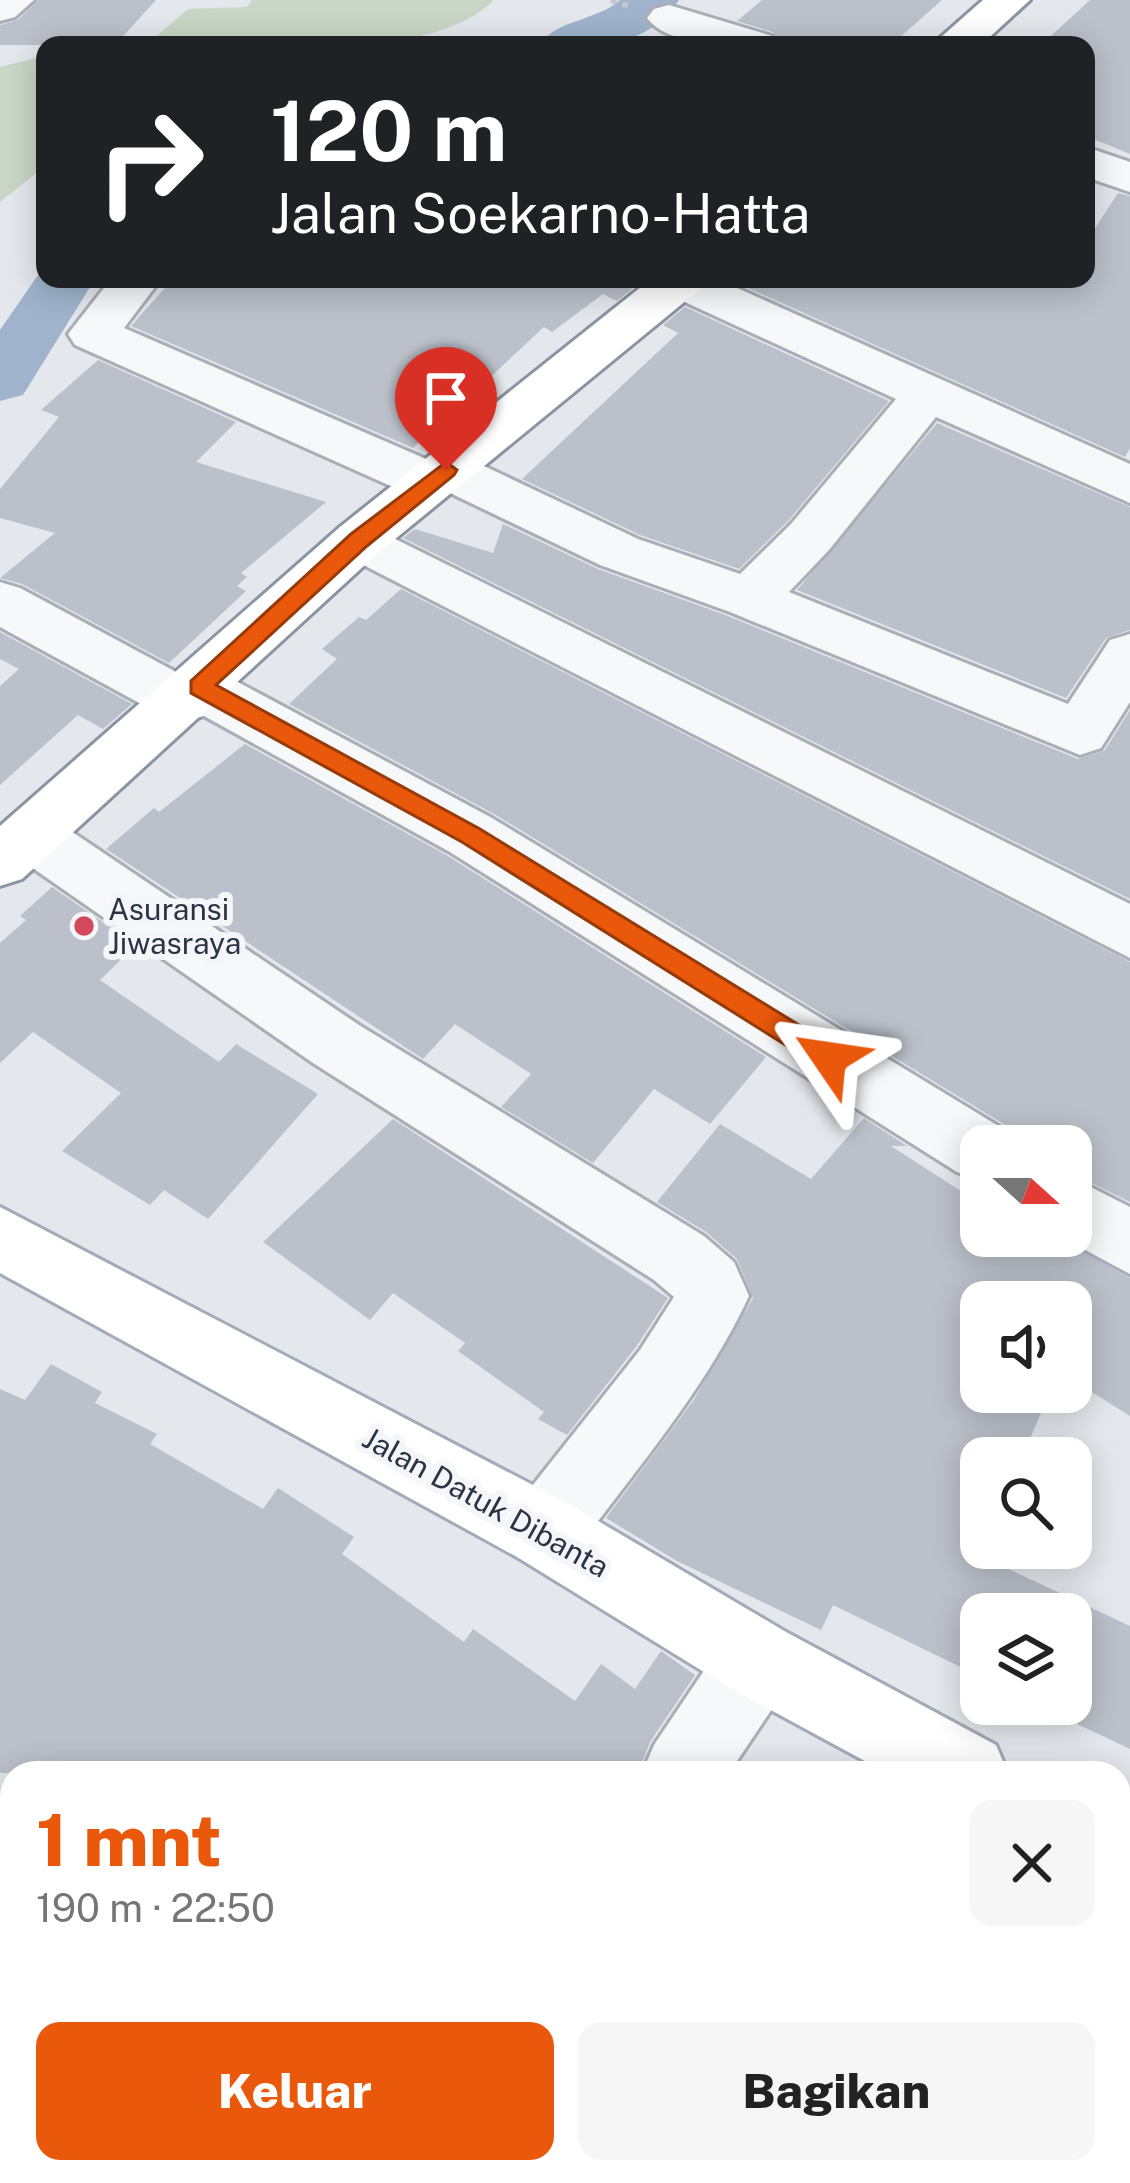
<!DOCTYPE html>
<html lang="id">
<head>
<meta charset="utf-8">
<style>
	:root { --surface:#fff; --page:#f6f6f6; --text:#222; --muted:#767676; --accent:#ea580c }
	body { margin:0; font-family:"Public Sans",sans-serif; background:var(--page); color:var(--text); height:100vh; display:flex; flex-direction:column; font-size:45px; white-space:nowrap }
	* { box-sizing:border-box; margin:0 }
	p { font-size:39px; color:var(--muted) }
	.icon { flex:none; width:66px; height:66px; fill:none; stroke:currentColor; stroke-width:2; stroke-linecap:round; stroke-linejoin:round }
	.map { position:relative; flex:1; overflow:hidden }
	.side { position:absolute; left:0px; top:1761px; width:1131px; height:423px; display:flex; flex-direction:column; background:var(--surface); border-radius:36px 36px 0 0; box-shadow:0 6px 30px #0003 }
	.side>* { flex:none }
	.top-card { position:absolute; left:36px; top:36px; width:1059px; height:252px; border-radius:24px; box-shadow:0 6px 30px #0003; background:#202124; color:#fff; overflow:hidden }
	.needle { width:78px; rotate:111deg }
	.controls { position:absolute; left:960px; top:1125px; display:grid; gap:24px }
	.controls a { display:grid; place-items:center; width:132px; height:132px; border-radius:24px; background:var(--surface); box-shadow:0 6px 30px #0003; font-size:60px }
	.pin { position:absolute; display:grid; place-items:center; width:102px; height:102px; color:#fff; margin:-123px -51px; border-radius:50% 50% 50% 0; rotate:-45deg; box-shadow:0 0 12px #0007 }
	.pin .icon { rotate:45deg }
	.me { position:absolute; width:132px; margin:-66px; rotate:302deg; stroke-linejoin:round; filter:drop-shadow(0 0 9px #0008) }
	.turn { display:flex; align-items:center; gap:42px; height:252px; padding:0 36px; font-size:54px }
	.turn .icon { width:156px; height:156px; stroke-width:2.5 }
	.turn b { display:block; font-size:84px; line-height:102px }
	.round { display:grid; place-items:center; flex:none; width:126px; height:126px; border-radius:24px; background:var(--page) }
	.head { display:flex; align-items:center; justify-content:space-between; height:204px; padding:0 36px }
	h1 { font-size:72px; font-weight:800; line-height:90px; color:var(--accent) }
	.button { display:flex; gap:24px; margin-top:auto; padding:24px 36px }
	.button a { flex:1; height:138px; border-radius:24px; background:var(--accent); color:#fff; font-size:48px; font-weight:800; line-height:138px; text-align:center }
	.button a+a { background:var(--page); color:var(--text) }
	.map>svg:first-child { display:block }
	.green { fill:#c9d6c5 }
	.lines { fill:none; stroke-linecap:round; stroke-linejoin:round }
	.river { fill:#9fb4cc; fill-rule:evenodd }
	.building { fill:#bbc0ca }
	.minor-casing { stroke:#a9aeb7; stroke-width:6 }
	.major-casing { stroke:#a3abb8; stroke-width:6 }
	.highway-casing { stroke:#8b94a3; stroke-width:6 }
	.path { stroke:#c2c5cb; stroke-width:6; stroke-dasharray:6 6; stroke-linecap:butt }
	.minor { fill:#f7f8fa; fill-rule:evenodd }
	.major { fill:#fff; fill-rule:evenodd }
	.highway { fill:#fff; fill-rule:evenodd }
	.route { fill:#ea580c; stroke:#983908; stroke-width:3 }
	.poi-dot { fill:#d1495b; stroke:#f4f6f9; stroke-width:4.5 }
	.labels { text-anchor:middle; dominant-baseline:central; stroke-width:12; stroke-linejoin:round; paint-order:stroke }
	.poi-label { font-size:30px; fill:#2b3445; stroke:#f4f6f9; text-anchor:start }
	.street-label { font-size:30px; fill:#2b3445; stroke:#f4f6f9 }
</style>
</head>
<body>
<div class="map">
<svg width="1130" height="2183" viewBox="0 0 1130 2183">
	<rect width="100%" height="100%" fill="#e4e7ec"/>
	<!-- green -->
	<g class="green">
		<path d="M252,0H494C429,66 236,45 146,45L188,9L247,7Z"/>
		<polygon points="44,56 45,166 0,202 0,67"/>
	</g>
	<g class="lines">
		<!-- river -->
		<g class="river">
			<path d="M620,0H679C644,51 596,45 539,45C557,19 597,21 620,0Z"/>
			<polygon points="45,265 45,279 95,279 23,395 0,401 0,330"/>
		</g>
	</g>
	<!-- building -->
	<g class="building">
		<polygon points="38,0 156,0 115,45 0,45 0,25 18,20"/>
		<polygon points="762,0 942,0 891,45 783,45 773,32 737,21"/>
		<polygon points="1090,0 1130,0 1130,154 1086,136 1086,45 1041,45"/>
		<polygon points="1118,193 1130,196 1130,448 1125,457 728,279 1086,279 1086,242"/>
		<polygon points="173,279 644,279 617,301 603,294 552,332 544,327 484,383 480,381 413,448 131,326"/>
		<polygon points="685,307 889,401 788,521 739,569 640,535 522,479 678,333 663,325"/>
		<polygon points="98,360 236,422 196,462 326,502 241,573 247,577 237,586 246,591 169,663 22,584 0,578 55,533 0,518 0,489 59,417 41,410"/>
		<polygon points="937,423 1130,507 1130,630 1106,638 1066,698 797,590"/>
		<polygon points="503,524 598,569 728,616 1078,759 1105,750 1130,710 1130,899 403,538 415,529 493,553"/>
		<polygon points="401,589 1130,962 1130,1202 1071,1173 1071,1146 1016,1146 1007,1126 494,814 289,704 337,659 322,649 359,617 366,620"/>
		<polygon points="0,632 132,704 103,729 78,715 0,785 0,686 19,669 0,659"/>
		<polygon points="245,744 448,856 766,1057 710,1124 654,1089 593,1163 501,1107 531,1074 455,1024 423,1059 106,849 154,808 159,812"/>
		<polygon points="52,887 136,945 100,980 219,1062 236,1044 318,1094 208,1219 164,1190 150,1205 62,1151 121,1093 33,1032 0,1063 0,943 26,920 20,916"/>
		<polygon points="864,1118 907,1146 891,1146 981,1204 981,1236 1055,1236 1130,1278 1130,1416 1071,1379 1071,1302 981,1302 981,1392 1002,1392 1042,1410 1022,1458 981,1458 981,1556 1130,1626 1130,1749 1071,1721 1071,1614 981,1614 981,1677 833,1605 821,1630 677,1561 606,1518 693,1401 753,1298 737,1259 706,1232 657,1202 720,1124 811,1179"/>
		<polygon points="393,1119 668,1298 636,1347 567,1435 538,1419 544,1412 458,1351 465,1343 393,1293 370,1320 263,1242"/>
		<polygon points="51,1364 102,1392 95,1403 157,1434 150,1444 263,1509 278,1488 354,1537 342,1554 464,1642 473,1629 575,1701 601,1664 635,1689 661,1651 695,1675 650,1742 638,1773 0,1773 0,1389 25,1400"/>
	</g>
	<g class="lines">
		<!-- minor casing -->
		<g class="minor-casing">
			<g id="minor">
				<polygon points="0,0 34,0 15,17 0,21"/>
				<path d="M669,5L772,36L779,45C745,45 669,49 647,18L654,9Z"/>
				<polygon points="1086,147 1130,162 1130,192 1086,177"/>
				<polygon points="111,279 161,279 124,328 426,459 446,452 465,457 638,539 740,574 791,524 896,399 663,292 656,281 717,279 1130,464 1130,503 936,417 829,550 789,592 1068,704 1110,640 1130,634 1130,702 1101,748 1080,755 730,612 600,565 450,493 430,500 411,495 75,345 68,334"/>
				<polygon points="359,521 1130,904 1130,958 340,553 332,540 340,527"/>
				<polygon points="0,582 20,588 178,673 199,666 219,672 492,818 1005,1130 1012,1146 981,1146 981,1180 957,1172 450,852 204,716 183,722 163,716 0,627"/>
				<path d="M32,812L53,819L359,1025L704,1236L734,1262L749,1296C705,1391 633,1473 571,1557L544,1568L517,1557L506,1531L517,1505L640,1350L674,1297L654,1280L313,1063L11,853L2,836L11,819Z"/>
				<polygon points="1071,1177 1130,1207 1130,1274 1059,1236 1071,1236"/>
				<polygon points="758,1621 786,1632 797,1660 786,1688 729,1773 642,1773 654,1745 730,1632"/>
				<polygon points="0,1854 12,1859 12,1945 0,1940"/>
				<polygon points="12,2046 12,2143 0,2148 0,2051"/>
				<polygon points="401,2172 498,2172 503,2183 406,2183"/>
			</g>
		</g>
		<!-- major casing -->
		<g class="major-casing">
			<g id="major">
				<polygon points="0,1207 571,1505 786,1632 996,1745 1008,1773 887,1773 730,1688 517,1557 0,1273"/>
				<polygon points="1119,1813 1130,1817 1130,1901 1119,1897"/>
			</g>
		</g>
		<!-- highway casing -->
		<g class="highway-casing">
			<g id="highway">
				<polygon points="983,0 1030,0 981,45 932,45"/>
				<polygon points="651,279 706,279 699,290 378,553 22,879 0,886 0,826 340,527"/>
			</g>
		</g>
		<!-- path -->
		<polyline class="path" points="611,0 632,7"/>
		<!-- minor -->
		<use href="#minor" class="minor"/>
		<!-- major -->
		<use href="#major" class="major"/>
		<!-- highway -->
		<use href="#highway" class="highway"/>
	</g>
	<!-- route -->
	<polygon class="route" points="446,462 457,470 454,475 367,546 216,685 480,829 838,1049 842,1058 838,1066 819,1066 462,842 191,693 191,681 351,534"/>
	<!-- markers -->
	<circle class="poi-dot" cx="84" cy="926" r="12"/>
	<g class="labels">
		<!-- poi labels -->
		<g class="poi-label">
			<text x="108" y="909">Asuransi<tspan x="108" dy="34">Jiwasraya</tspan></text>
		</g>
		<!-- street labels -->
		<g class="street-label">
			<text transform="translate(486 1502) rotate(29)">Jalan Datuk Dibanta</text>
		</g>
	</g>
</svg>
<div class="controls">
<a><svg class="needle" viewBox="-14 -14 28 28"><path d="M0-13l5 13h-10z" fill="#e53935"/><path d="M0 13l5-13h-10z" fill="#767676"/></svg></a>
<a><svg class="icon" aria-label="sound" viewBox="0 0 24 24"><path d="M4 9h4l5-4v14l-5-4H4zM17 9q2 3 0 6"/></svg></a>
<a><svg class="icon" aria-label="search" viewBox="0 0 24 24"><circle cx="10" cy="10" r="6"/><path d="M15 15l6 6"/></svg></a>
<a><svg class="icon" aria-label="layers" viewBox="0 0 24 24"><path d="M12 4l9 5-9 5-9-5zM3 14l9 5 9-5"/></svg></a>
</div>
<div class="pin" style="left:446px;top:470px;background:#d93025"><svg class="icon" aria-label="arrive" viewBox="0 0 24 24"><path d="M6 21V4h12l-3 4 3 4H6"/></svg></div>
<svg class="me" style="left:829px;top:1058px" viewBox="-20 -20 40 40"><path d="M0-17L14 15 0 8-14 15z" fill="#ea580c" stroke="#fff" stroke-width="4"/></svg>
<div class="top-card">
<div class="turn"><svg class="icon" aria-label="right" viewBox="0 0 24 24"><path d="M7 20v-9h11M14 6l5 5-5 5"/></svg><div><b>120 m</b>Jalan Soekarno-Hatta</div></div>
</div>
<section class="side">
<div class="head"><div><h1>1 mnt</h1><p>190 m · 22:50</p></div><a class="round"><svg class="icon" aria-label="close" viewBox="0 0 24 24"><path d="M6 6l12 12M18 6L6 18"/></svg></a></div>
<div class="button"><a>Keluar</a><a>Bagikan</a></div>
</section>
</div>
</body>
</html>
